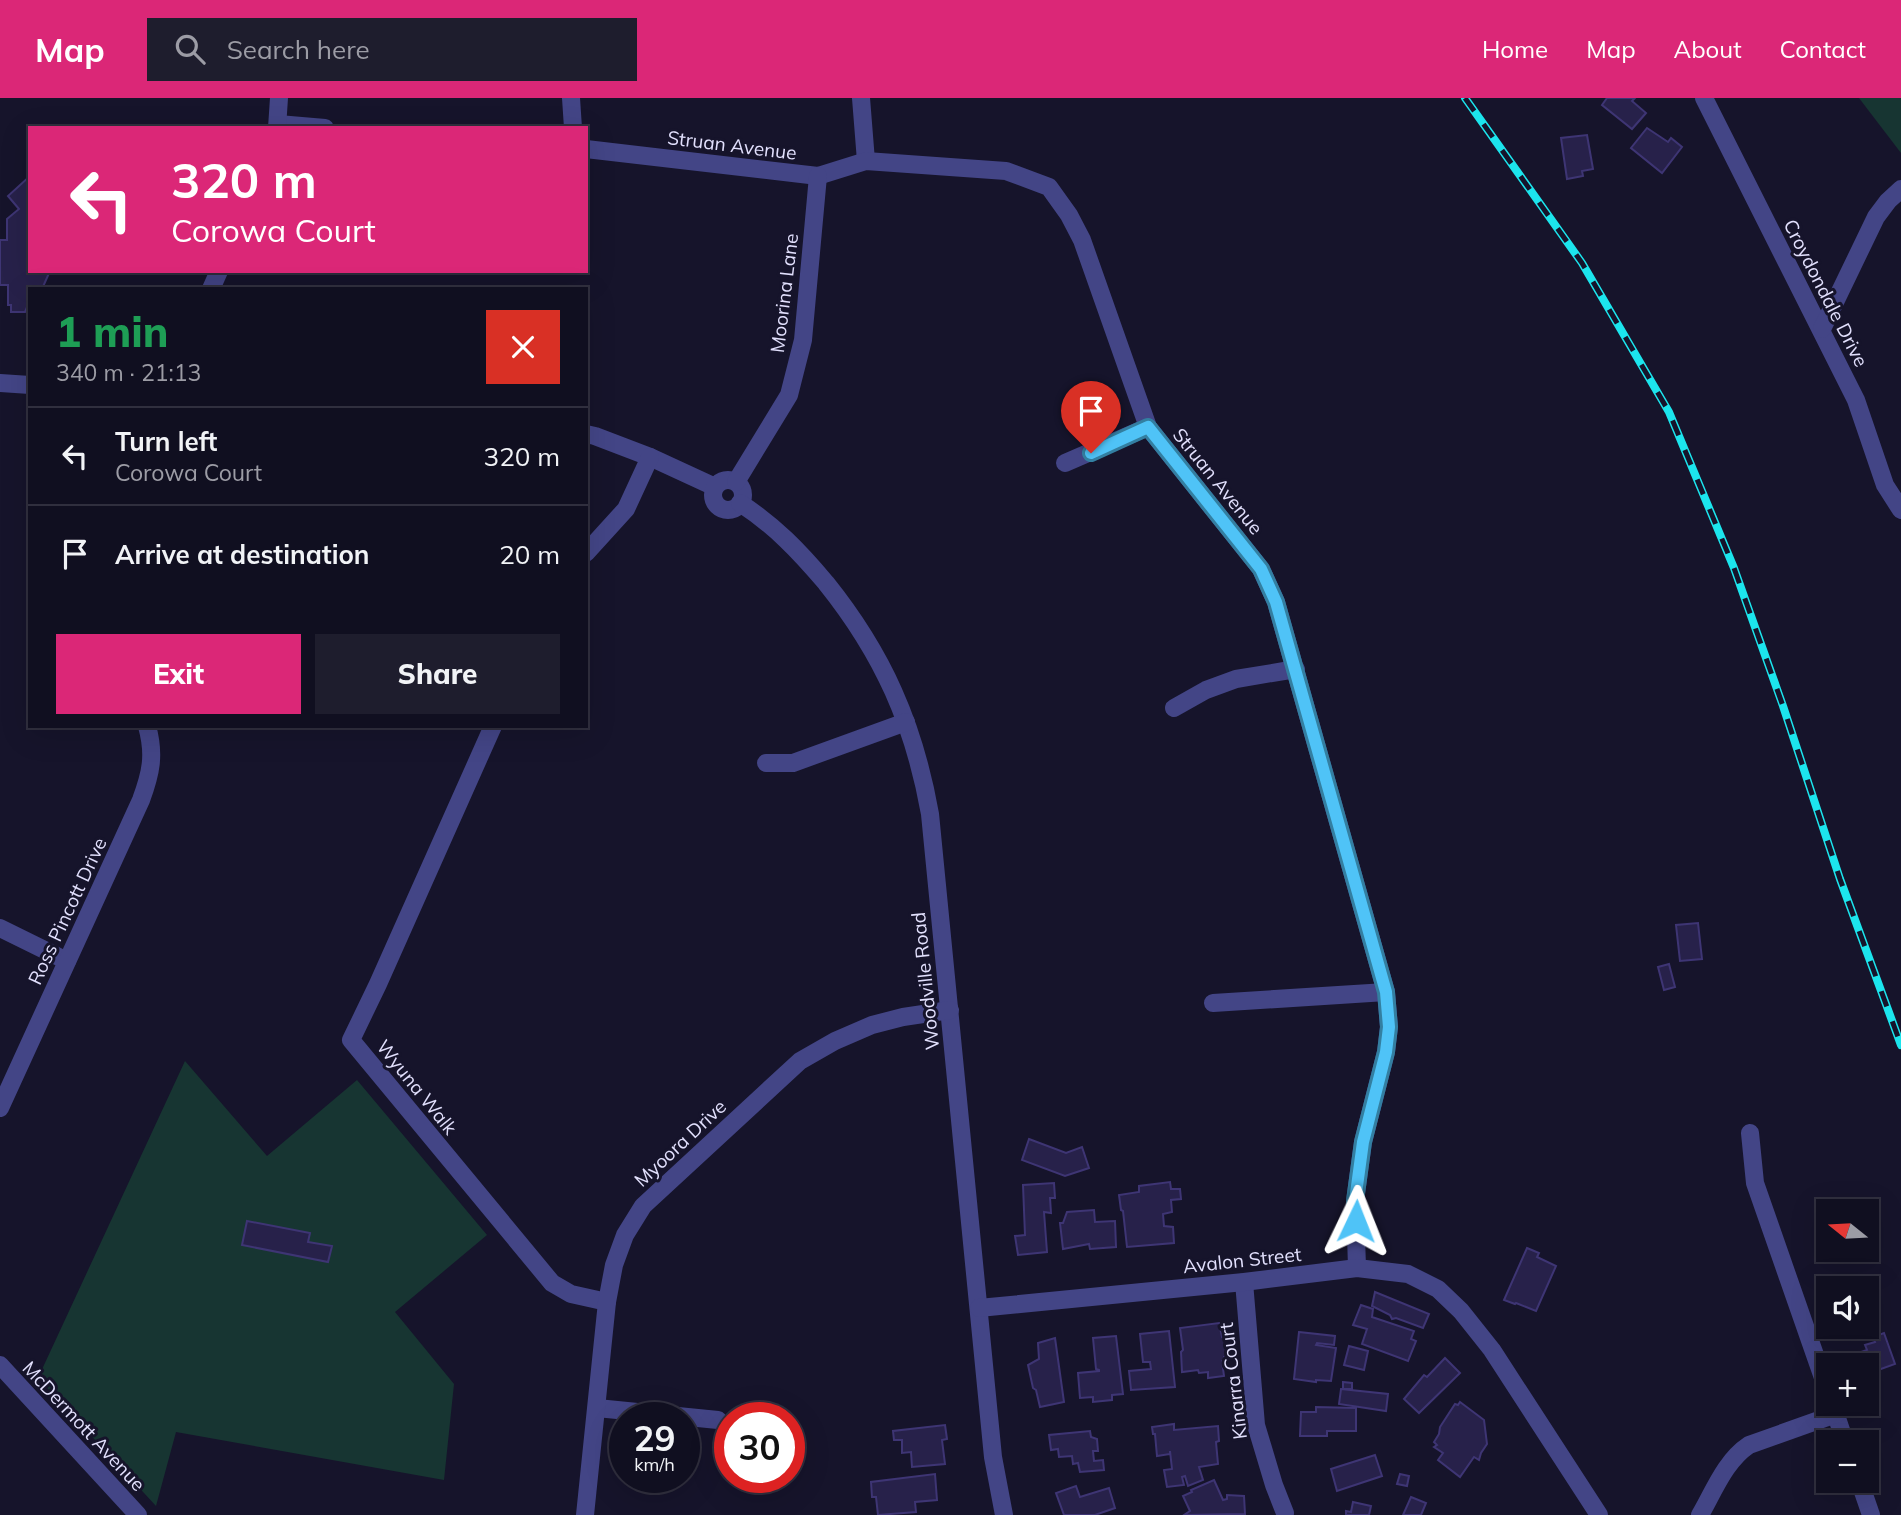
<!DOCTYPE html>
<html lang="en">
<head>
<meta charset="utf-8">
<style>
	:root { --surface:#100f20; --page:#1e1d2d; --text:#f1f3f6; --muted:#9c9ca5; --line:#302f3e; --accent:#db2777 }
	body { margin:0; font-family:Mulish,sans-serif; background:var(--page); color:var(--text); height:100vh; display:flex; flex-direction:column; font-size:26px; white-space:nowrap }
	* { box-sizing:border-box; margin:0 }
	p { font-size:23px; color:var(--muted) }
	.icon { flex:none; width:38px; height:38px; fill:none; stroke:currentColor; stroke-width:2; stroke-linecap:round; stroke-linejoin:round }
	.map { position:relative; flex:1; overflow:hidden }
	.sheet { position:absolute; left:28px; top:189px; width:560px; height:441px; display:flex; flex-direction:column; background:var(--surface); border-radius:0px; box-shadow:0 7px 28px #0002,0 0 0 2px var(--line) }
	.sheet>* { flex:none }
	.hud { position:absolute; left:28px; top:28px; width:560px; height:147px; border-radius:0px; box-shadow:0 7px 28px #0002,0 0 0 2px var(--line); background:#db2777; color:#fff; overflow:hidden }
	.needle { width:46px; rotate:288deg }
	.controls { position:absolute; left:1816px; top:1101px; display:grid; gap:14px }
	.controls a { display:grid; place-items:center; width:63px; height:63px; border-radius:0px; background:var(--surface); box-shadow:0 7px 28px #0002,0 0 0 2px var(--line); font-size:35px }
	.speed { position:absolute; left:609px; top:1304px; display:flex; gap:14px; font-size:35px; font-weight:700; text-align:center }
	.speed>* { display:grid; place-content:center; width:91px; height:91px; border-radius:50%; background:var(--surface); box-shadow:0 7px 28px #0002,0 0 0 2px var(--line); line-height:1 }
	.speed small { font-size:18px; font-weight:400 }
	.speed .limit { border:10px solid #d22; background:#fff; color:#111 }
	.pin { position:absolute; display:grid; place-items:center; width:60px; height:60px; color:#fff; margin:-72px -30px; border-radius:50% 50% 50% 0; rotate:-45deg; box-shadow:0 0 7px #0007 }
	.pin .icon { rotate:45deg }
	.me { position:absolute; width:77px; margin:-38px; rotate:2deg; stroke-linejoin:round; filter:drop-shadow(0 0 5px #0008) }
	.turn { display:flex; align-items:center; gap:24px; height:147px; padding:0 28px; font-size:32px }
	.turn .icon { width:91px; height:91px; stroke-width:2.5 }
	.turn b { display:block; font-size:49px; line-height:60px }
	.round { display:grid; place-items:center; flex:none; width:74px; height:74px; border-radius:0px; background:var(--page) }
	.headline { display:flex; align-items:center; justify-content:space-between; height:119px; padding:0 28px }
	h1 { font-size:42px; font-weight:800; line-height:52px; color:#1e9e55 }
	.action { display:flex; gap:14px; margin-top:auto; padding:14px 28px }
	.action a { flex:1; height:80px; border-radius:0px; background:var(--accent); color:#fff; font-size:28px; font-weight:800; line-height:80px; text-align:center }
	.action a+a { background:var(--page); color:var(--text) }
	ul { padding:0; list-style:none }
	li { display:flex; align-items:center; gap:21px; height:98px; padding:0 28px; border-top:2px solid var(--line) }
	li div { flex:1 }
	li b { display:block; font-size:26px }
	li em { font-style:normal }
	header { display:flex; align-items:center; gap:42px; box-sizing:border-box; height:98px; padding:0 35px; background:var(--accent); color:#fff }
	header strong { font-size:33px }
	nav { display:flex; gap:38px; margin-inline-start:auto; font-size:24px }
	.search { width:490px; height:63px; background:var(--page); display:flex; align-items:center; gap:18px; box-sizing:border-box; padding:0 24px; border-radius:0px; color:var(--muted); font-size:26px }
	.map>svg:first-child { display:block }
	.green { fill:#173532 }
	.building { fill:#27214a; stroke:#3e3574; stroke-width:2 }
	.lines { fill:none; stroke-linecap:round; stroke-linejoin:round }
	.minor { stroke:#434586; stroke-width:18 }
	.rail-casing { stroke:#1ce5ed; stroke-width:8 }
	.rail { stroke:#16142b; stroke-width:5; stroke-dasharray:16; stroke-linecap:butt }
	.route-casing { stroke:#337fa1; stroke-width:18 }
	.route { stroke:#4fc3f7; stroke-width:12 }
	.labels { text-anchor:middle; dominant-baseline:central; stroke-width:6; stroke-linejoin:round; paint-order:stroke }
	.street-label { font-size:19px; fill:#e2e0fd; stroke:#16142b }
</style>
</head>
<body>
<header>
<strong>Map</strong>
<div class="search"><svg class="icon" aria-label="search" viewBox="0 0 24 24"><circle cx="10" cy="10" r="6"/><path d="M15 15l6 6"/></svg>Search here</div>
<nav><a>Home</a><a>Map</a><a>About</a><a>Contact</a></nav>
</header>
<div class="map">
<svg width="1901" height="1417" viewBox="0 0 1901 1417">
	<rect width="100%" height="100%" fill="#16142b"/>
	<!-- green -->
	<g class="green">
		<polygon points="1859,0 1901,0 1901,55"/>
		<polygon points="185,963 267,1058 357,982 487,1137 395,1214 454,1286 444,1382 176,1334 156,1408 38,1280"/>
	</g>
	<!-- building -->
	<g class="building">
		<polygon points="1607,0 1635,0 1632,3 1646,15 1632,31 1602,7"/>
		<polygon points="1647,30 1668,44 1671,40 1682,49 1662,75 1631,50"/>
		<polygon points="1587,37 1593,71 1582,73 1583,78 1567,81 1561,40"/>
		<polygon points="30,78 30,173 50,173 42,191 30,191 28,199 30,202 25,214 11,214 11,207 8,207 8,187 0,187 0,142 7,142 7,121 19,111 8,98"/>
		<polygon points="1698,825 1702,861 1680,863 1676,827"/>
		<polygon points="1669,866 1675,889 1664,892 1658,869"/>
		<polygon points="1029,1041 1066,1055 1082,1049 1089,1070 1065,1078 1022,1062"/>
		<polygon points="1170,1084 1171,1091 1180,1091 1181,1101 1171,1102 1172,1114 1163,1116 1164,1128 1173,1129 1174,1145 1127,1149 1123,1113 1121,1112 1119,1097 1139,1094 1139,1088"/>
		<polygon points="1054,1085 1055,1100 1050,1100 1051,1115 1044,1114 1047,1154 1018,1157 1015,1138 1025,1137 1023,1087"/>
		<polygon points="1094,1112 1095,1124 1115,1123 1116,1149 1090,1151 1089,1146 1063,1151 1060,1125 1063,1125 1067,1114"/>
		<polygon points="247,1123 310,1135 308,1144 332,1148 328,1164 242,1147"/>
		<polygon points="1527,1150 1539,1155 1537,1159 1556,1168 1536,1213 1516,1205 1515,1206 1504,1202"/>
		<polygon points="1375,1194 1429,1216 1423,1230 1396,1220 1392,1221 1390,1217 1372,1208"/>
		<polygon points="1361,1207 1373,1211 1372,1219 1414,1233 1411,1241 1416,1243 1408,1263 1362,1246 1367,1231 1353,1227"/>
		<polygon points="1219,1225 1222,1239 1227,1237 1229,1259 1224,1259 1224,1263 1222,1263 1224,1278 1208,1280 1208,1274 1199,1275 1198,1272 1182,1274 1181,1254 1183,1252 1180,1230"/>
		<polygon points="1169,1233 1175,1289 1131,1292 1129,1273 1151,1271 1150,1264 1143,1264 1140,1236"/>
		<polygon points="1299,1234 1335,1238 1334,1247 1317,1245 1316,1247 1336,1250 1331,1283 1316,1282 1316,1284 1294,1281"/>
		<polygon points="1884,1235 1895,1266 1867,1276 1867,1267 1859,1267 1855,1256 1867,1252 1865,1247 1875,1244 1873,1239"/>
		<polygon points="1116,1238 1123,1296 1112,1297 1112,1302 1093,1304 1093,1299 1080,1300 1078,1275 1099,1273 1099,1272 1096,1271 1093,1240"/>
		<polygon points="1055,1240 1064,1304 1040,1309 1036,1292 1033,1290 1028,1267 1039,1261 1038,1245"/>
		<polygon points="1349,1248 1368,1253 1364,1272 1344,1267"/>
		<polygon points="1445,1260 1460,1275 1419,1315 1404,1301 1424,1277 1427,1279"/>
		<polygon points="1343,1284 1352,1285 1352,1291 1343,1291"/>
		<polygon points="1341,1291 1388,1296 1386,1313 1339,1306"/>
		<polygon points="1460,1304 1484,1322 1487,1346 1481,1355 1479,1362 1474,1359 1460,1379 1438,1362 1443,1355 1434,1349 1437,1347 1434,1344 1439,1336 1440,1329 1455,1306 1458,1307"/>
		<polygon points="1316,1309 1356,1310 1356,1333 1327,1333 1327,1338 1300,1338 1301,1314 1316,1314"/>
		<polygon points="1174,1326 1174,1332 1218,1328 1219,1343 1216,1344 1218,1366 1199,1369 1203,1382 1188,1388 1185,1378 1182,1379 1184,1387 1167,1389 1164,1372 1172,1371 1170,1353 1170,1356 1157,1358 1155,1336 1153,1336 1152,1329"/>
		<polygon points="945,1327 947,1341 942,1342 945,1366 912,1369 911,1354 902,1355 902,1342 894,1342 893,1333"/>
		<polygon points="1090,1333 1091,1339 1097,1341 1098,1353 1093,1353 1094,1363 1103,1362 1104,1372 1080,1374 1078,1365 1073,1366 1072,1358 1059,1359 1058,1351 1051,1352 1049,1337"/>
		<polygon points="1375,1357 1382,1378 1337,1393 1331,1371"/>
		<polygon points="935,1376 937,1402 915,1404 916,1414 878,1417 876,1399 872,1399 871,1384"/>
		<polygon points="1400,1376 1409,1378 1407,1388 1397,1386"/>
		<polygon points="1214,1382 1223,1402 1227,1401 1227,1397 1244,1398 1245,1416 1184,1417 1190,1413 1183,1398 1192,1394 1191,1392"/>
		<polygon points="1076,1388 1080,1399 1109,1390 1115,1410 1095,1417 1064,1417 1056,1395"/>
		<polygon points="1411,1399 1426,1405 1421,1417 1403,1417"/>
		<polygon points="1353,1404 1371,1408 1369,1417 1346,1417 1346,1413 1351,1414"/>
	</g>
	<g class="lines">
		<!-- minor -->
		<g class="minor">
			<polyline points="571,0 573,30"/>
			<polyline points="861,0 866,63"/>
			<polyline points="1704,0 1856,302 1885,387 1901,412"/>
			<polyline points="278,26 325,30"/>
			<polyline points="277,30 279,0"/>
			<polyline points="586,51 818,78 866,63 1006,73 1049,89 1069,117 1082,142 1148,329 1261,471 1276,504 1386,894 1389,929 1386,954 1363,1044 1355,1103 1357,1170"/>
			<polyline points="211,191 219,173"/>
			<polyline points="1822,231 1876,119 1888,103 1901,91"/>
			<polyline points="0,285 30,287"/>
			<polyline points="586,336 595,338 650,359 715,389"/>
			<polyline points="1065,365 1148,329"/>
			<circle cx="728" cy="397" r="15"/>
			<polyline points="736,384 789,297 803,242 818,78"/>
			<path d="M740,405C775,428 799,453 826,485C883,556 914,626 930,716L993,1359L1004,1417"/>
			<polyline points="586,455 626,411 650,359"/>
			<polyline points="1174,610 1206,592 1236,581 1296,571"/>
			<polyline points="493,628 378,886 351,942 552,1185 571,1196 607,1204"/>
			<polyline points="766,665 793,665 906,624"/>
			<polyline points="0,830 67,863"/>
			<polyline points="1213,905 1386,894"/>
			<path d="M0,1010L141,702C151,675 155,657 147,628"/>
			<polyline points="1750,1035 1755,1085 1829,1297"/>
			<polyline points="1244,1184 1256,1327 1274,1387 1285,1415"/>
			<polyline points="979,1210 1244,1184 1357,1170 1408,1176 1438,1191 1461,1213 1492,1252 1599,1417"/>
			<polyline points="0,1267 138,1417"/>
			<polyline points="1833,1308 1845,1344"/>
			<polyline points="597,1310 718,1322"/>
			<polyline points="1859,1382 1871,1417"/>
			<polyline points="585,1417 607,1204 614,1167 625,1137 643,1108 800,963 835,943 872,927 903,919 950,912"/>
			<path d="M1700,1417C1714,1393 1725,1363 1749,1347L1836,1316"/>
		</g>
		<!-- rail casing -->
		<g class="rail-casing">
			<polyline id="rail" points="1465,0 1582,165 1669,314 1734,470 1783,608 1840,781 1901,947"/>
		</g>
		<!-- rail -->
		<use href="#rail" class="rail"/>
	</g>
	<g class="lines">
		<!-- route casing -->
		<g class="route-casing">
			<polyline id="route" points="1091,355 1148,329 1261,471 1276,504 1386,894 1389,929 1386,954 1363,1044 1355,1103 1356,1123"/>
		</g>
		<!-- route -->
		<use href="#route" class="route"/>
	</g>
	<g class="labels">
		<!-- street labels -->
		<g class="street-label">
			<text transform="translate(732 47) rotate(7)">Struan Avenue</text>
			<text transform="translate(784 195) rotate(-83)">Moorina Lane</text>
			<text transform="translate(1826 195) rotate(63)">Croydondale Drive</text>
			<text transform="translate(1218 383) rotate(51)">Struan Avenue</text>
			<text transform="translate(67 813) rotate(-65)">Ross Pincott Drive</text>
			<text transform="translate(925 883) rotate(-96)">Woodville Road</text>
			<text transform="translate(417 989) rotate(51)">Wyuna Walk</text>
			<text transform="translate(680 1045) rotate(-43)">Myoora Drive</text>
			<text transform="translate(1242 1162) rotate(-6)">Avalon Street</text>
			<text transform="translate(1233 1283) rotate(-97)">Kinarra Court</text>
			<text transform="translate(84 1328) rotate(47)">McDermott Avenue</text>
		</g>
	</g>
</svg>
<div class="controls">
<a><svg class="needle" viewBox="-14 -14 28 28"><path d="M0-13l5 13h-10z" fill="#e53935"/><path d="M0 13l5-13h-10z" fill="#9c9ca5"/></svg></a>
<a><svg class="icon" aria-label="sound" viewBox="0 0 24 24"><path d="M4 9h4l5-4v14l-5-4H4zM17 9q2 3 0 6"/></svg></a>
<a>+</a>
<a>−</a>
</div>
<div class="speed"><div>29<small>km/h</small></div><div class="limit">30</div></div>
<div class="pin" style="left:1091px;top:355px;background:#d93025"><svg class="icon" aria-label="arrive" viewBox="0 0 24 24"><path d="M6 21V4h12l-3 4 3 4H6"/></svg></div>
<svg class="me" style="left:1356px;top:1123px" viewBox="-20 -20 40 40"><path d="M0-17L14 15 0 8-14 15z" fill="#4fc3f7" stroke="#fff" stroke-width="4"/></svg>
<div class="hud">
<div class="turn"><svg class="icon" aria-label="left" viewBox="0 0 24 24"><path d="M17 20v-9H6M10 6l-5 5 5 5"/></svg><div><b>320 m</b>Corowa Court</div></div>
</div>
<section class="sheet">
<div class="headline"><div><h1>1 min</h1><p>340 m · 21:13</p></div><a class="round" style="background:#d93025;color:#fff"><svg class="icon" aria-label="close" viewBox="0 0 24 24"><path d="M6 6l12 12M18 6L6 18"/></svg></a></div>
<ul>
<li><svg class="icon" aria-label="left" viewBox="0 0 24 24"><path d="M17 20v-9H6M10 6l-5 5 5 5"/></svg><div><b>Turn left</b><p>Corowa Court</p></div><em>320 m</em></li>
<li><svg class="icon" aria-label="arrive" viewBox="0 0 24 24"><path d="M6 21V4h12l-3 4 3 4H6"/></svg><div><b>Arrive at destination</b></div><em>20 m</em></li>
</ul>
<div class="action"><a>Exit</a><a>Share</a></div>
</section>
</div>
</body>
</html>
